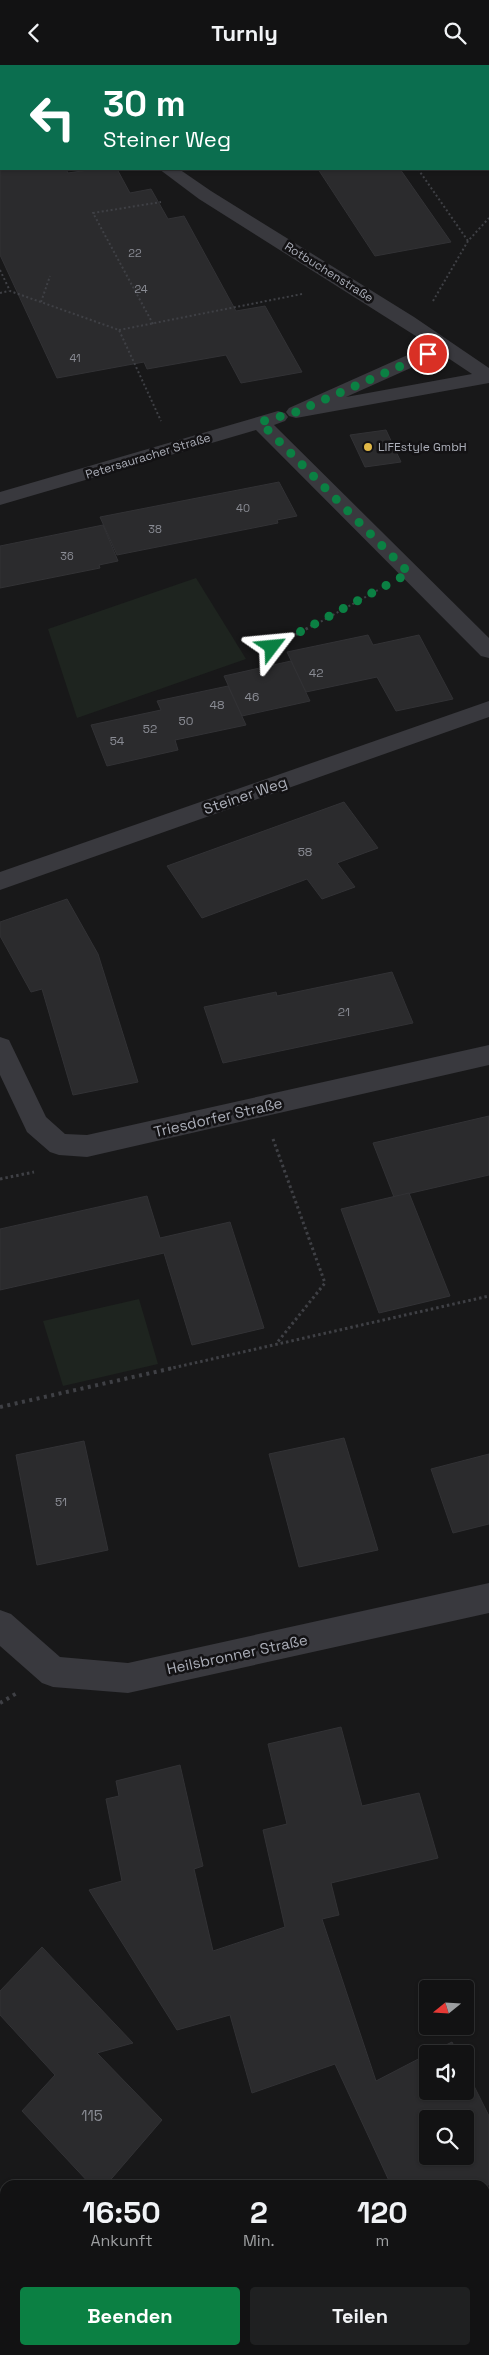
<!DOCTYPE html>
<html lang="de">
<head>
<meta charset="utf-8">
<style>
	:root { --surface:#121213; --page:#1f2021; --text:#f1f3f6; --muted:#9c9ea0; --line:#313233; --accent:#0b8043 }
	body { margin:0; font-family:"Space Grotesk",sans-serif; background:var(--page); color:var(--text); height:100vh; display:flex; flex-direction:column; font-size:19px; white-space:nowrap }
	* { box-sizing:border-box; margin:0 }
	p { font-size:16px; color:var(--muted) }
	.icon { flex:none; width:28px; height:28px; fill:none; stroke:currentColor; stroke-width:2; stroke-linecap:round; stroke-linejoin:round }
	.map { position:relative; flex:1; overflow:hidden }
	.details { position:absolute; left:0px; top:2115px; width:490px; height:175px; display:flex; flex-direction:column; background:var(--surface); border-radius:15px 15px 0 0; box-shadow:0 1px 4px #0004,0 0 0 1px var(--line) }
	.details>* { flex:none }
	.guide { position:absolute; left:0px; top:0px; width:490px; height:105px; box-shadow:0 1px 4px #0004,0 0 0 1px var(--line); background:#0b6e4f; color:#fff; overflow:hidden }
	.needle { width:32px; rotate:252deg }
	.controls { position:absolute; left:419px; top:1915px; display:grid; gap:10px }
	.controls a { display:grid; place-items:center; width:55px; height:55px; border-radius:5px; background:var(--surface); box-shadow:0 1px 4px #0004,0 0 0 1px var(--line); font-size:25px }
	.pin { position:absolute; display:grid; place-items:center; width:42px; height:42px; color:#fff; margin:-21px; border:2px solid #fff; border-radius:50%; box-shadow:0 1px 5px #0007 }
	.me { position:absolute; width:55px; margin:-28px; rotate:61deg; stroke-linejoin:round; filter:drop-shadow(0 0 4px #0008) }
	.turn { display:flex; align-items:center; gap:18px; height:105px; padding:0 20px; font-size:22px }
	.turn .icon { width:65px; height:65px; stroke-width:2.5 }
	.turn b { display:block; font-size:35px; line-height:42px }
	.eta { display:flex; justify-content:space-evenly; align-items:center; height:85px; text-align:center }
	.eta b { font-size:30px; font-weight:700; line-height:35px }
	.action { display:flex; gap:10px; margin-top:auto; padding:10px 20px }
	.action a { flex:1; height:58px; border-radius:5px; background:var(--accent); color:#fff; font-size:20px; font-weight:700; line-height:58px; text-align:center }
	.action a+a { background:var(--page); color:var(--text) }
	header { display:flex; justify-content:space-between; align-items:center; height:65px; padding:0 20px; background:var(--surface); font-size:22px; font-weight:700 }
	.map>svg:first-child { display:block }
	.green { fill:#1e241f }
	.building { fill:#2b2b2d; stroke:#323235; fill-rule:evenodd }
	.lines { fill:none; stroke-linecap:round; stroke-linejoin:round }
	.path-far2 { stroke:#3f4045; stroke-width:2; stroke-dasharray:2 2.5; stroke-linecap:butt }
	.path-far1 { stroke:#3f4045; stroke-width:3; stroke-dasharray:2.5 3; stroke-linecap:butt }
	.path { stroke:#3f4045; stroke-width:4; stroke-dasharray:3 4.5; stroke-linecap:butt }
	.minor { fill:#39393e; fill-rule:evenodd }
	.major { fill:#55565d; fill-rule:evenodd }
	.route { stroke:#0b8043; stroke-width:9; stroke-dasharray:0 16.2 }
	.poi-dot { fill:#e1b847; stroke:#131214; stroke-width:2 }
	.labels { text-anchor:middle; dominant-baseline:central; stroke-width:5; stroke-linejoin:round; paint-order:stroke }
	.far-number-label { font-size:11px; fill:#8a8c94 }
	.far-street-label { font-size:12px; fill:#abaeb8; stroke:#131214 }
	.far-poi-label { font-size:12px; fill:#abaeb8; stroke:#131214; text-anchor:start }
	.number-label { font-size:12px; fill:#8a8c94 }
	.street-label { font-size:15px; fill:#abaeb8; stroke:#131214 }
	.near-number-label { font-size:15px; fill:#8a8c94 }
</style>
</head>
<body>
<header><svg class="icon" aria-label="back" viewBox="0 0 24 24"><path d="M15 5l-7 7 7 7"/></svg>Turnly<svg class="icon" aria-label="search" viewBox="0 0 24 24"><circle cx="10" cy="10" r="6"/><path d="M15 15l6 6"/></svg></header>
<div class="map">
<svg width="489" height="2290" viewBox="0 0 489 2290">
	<rect width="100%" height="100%" fill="#181819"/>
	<!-- green -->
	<g class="green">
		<polygon points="196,513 246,594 77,653 48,564"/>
		<polygon points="139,1234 158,1299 63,1321 43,1256"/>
	</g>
	<!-- building -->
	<g class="building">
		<polygon points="0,104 66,104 68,108 95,104 117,104 130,128 151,124 168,154 184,151 236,246 265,241 302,307 241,318 226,290 147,304 144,297 57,313 0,190"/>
		<polygon points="318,104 400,104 451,177 375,191"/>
		<polygon points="386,365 401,397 365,402 350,370"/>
		<polygon points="279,417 297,451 277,455 278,458 117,490 100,452"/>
		<polygon points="103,460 118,496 99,500 100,503 0,523 0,481"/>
		<polygon points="368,570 373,580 419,570 453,634 396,646 377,612 306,627 287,587"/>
		<polygon points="291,596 310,636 242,651 224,611"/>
		<polygon points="228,621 246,660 175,675 178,685 107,701 91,660 161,645 157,636"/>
		<polygon points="344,737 378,783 337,798 355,822 322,834 307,814 202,853 167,801"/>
		<polygon points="67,834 98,889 138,1017 73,1030 42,924 31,927 0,871 0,857"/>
		<polygon points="392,907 413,958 223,998 204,942 276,927 277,931"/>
		<polygon points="489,1051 489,1110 394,1132 373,1078"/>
		<polygon points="409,1128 450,1231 379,1248 341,1144"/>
		<polygon points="147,1131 160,1173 230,1157 264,1263 192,1280 164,1188 0,1225 0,1164"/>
		<polygon points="344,1373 378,1485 299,1502 269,1389"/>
		<polygon points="84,1376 108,1485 37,1500 16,1390"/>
		<polygon points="489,1389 489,1459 453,1468 431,1404"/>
		<path d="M341,1662L362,1741L419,1728L438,1793L331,1818L339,1850L322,1854L376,2016L428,1989V2026H465V2003L489,2051V2120H391L335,1999L252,2028L230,1950L177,1965L89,1825L122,1816L106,1734L119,1731L116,1716L180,1700L203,1801L194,1804L213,1886L285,1862L263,1765L287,1759L268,1679ZM428,2054H465V2091H428Z"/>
		<polygon points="42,1882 133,1978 97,1988 162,2055 106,2120 91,2120 22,2046 55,2010 0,1950 0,1926"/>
		<polygon points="452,1977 458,1989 428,1989"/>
	</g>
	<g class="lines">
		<!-- path-far2 -->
		<g class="path-far2">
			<polyline points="418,104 468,176"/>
			<polyline points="0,205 10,226 119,265 161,356"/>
			<polyline points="0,228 9,226"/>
			<polyline points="433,236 468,176 489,153"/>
			<polyline points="41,237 50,211"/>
			<polyline points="153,259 93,148 161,137"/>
			<polyline points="119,265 302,229"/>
			<polyline points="313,561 380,524"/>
		</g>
		<!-- path-far1 -->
		<g class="path-far1">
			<polyline points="272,583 315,559"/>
			<polyline points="273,1074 325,1218 276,1279"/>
			<polyline points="0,1114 34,1107"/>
			<polyline points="168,1304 489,1231"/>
		</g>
		<!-- path -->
		<g class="path">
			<polyline points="0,1342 173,1303"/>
			<polyline points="0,1638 17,1628"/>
		</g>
		<!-- minor -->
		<g class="minor">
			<polygon points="18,0 35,0 35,1 19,1"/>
			<path d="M159,104H179L211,126L414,252L489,303V318L296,353L289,351L286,347L289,343L430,280L199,134ZM442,289L472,309L346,332Z"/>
			<polygon points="278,346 285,348 288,352 285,356 274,360 489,573 489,593 481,591 256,365 0,440 0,427"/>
			<polygon points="489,636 489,652 0,825 0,807"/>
			<polygon points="0,972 9,975 46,1052 65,1069 87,1070 489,980 489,1000 87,1092 59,1090 50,1087 27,1067 0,1010"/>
			<polygon points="489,1518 489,1548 128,1628 53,1622 42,1618 0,1581 0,1545 11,1549 60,1592 128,1598"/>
		</g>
		<!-- major -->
		<g class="major">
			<polygon points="0,2185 5,2187 5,2228 0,2226"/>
			<polygon points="66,2285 107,2285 109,2290 68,2290"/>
		</g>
	</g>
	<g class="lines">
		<!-- route -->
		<polyline class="route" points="272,582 409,508 260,357 296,347 428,289"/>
	</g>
	<!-- markers -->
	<circle class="poi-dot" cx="368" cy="382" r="5"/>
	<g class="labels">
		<!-- far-number labels -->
		<g class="far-number-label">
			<text x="135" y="188">22</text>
			<text x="141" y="224">24</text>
			<text x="75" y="293">41</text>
			<text x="243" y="443">40</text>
			<text x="155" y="464">38</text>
			<text x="67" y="491">36</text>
		</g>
		<!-- far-street labels -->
		<g class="far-street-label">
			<text transform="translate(329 207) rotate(32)">Rotbuchenstraße</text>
			<text transform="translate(148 391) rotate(-17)">Petersauracher Straße</text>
		</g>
		<!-- far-poi labels -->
		<g class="far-poi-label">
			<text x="378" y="382">LIFEstyle GmbH</text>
		</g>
		<!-- number labels -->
		<g class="number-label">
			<text x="316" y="608">42</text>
			<text x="252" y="632">46</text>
			<text x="217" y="640">48</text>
			<text x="186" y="656">50</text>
			<text x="150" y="664">52</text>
			<text x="117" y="676">54</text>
			<text x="305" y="787">58</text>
			<text x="344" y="947">21</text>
			<text x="61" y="1437">51</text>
		</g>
		<!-- street labels -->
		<g class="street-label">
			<text transform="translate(245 730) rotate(-19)">Steiner Weg</text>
			<text transform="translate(218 1052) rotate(-13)">Triesdorfer Straße</text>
			<text transform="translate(237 1589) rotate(-12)">Heilsbronner Straße</text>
		</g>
		<!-- near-number labels -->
		<g class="near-number-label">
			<text x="92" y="2050">115</text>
		</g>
	</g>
</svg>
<div class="controls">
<a><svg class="needle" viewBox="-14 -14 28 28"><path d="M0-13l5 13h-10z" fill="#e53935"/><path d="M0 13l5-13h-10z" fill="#9c9ea0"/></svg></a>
<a><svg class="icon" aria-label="sound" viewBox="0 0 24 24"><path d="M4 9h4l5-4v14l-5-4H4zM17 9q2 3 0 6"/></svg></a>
<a><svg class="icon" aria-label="search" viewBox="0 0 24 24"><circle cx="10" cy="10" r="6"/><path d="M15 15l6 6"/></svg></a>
</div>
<div class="pin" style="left:428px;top:289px;background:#d93025"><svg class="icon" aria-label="arrive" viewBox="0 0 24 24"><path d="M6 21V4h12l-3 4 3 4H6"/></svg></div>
<svg class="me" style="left:272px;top:582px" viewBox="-20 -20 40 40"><path d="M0-17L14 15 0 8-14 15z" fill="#0b8043" stroke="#fff" stroke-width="4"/></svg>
<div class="guide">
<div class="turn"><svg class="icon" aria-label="left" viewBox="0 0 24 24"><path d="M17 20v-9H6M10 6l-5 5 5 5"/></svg><div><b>30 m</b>Steiner Weg</div></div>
</div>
<section class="details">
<div class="eta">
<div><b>16:50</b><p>Ankunft</p></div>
<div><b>2</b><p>Min.</p></div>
<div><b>120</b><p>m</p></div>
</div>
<div class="action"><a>Beenden</a><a>Teilen</a></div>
</section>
</div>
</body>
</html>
